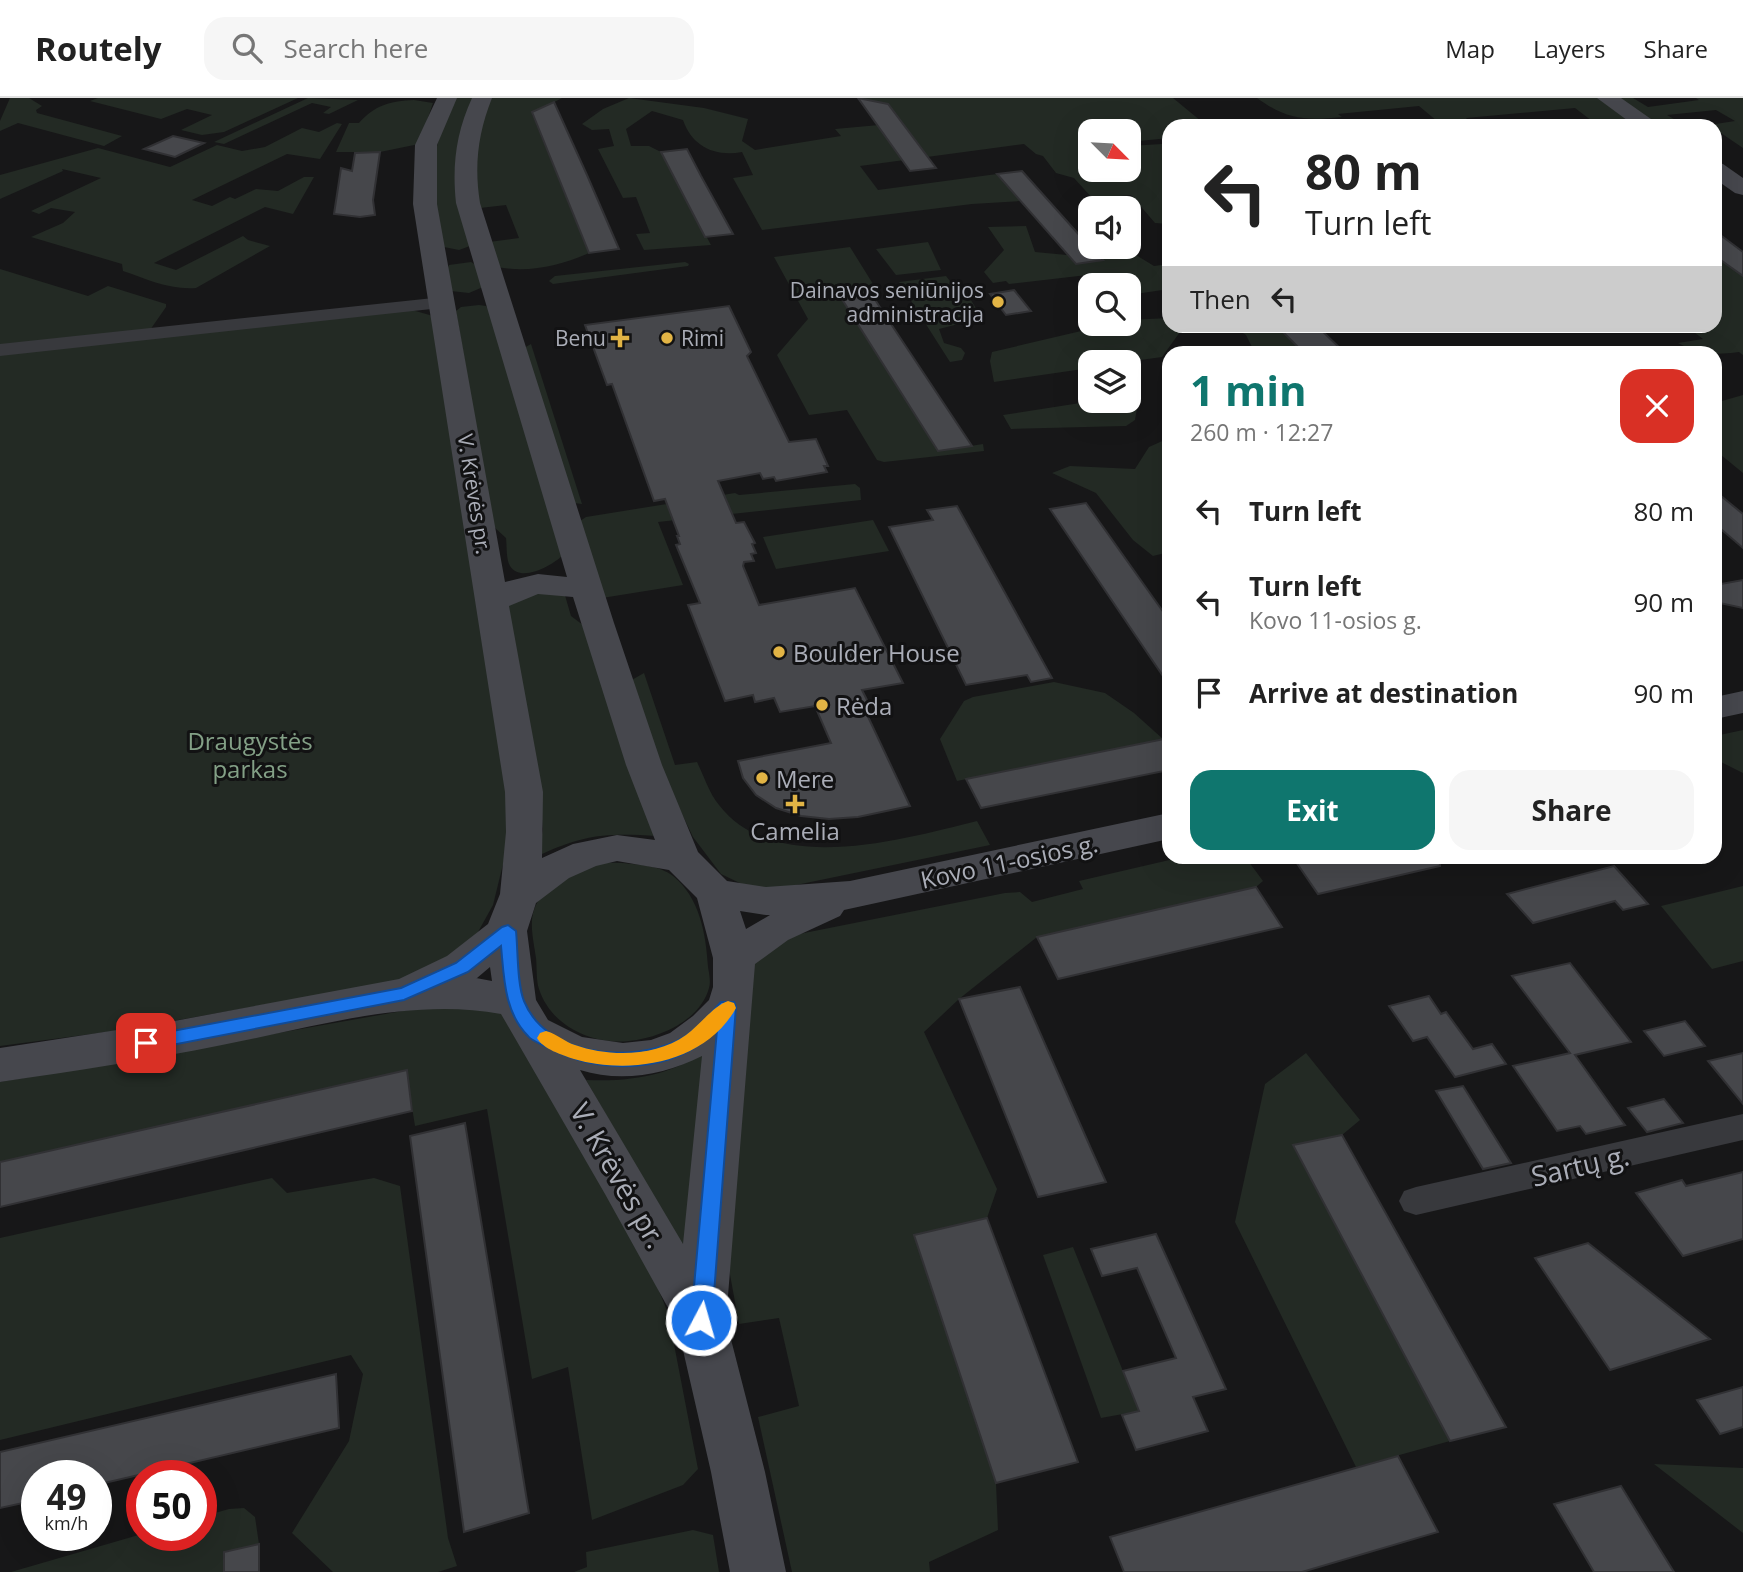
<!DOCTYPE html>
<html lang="en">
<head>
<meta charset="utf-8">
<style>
	:root { --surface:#fff; --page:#f6f6f6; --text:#222; --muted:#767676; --line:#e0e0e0; --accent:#0f766e }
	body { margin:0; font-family:"Open Sans",sans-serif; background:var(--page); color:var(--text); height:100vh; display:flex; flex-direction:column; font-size:26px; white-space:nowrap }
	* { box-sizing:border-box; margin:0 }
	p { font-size:23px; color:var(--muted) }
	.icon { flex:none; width:38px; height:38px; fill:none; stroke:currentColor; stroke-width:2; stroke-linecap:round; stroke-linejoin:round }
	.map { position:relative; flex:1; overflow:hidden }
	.panel { position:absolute; left:1162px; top:248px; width:560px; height:518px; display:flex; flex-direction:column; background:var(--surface); border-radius:21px; box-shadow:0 7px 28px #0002 }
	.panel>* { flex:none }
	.guide { position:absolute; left:1162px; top:21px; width:560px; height:214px; border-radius:21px; box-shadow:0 7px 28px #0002; background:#fff; color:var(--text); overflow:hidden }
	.needle { width:46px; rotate:114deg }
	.controls { position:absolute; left:1078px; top:21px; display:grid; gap:14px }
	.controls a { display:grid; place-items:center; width:63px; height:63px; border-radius:14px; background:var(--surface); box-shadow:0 7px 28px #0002; font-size:35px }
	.speed { position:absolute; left:21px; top:1362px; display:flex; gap:14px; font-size:35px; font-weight:700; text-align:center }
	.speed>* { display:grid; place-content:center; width:91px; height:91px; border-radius:50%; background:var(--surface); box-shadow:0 7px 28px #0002; line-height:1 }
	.speed small { font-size:18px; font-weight:400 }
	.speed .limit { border:10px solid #d22; background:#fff; color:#111 }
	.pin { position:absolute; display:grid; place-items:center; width:60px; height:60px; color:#fff; margin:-30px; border-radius:14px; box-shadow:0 4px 10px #0006 }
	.me { position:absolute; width:77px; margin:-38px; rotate:6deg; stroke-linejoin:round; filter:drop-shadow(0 0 5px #0008) }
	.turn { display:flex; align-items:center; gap:24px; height:147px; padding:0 28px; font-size:32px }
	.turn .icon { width:91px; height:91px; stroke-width:2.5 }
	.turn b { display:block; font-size:49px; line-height:60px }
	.then { display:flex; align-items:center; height:66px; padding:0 28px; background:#0003; gap:14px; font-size:26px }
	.round { display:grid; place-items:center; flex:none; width:74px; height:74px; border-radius:21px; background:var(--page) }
	.head { display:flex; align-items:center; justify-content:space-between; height:119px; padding:0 28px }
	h1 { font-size:42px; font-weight:700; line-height:52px; color:var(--accent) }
	.action { display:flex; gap:14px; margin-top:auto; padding:14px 28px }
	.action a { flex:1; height:80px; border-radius:21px; background:var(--accent); color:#fff; font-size:28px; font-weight:700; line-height:80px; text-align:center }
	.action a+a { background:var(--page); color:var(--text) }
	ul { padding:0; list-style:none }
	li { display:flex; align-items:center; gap:21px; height:91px; padding:0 28px }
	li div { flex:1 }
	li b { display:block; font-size:26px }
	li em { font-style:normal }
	header { display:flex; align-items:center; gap:42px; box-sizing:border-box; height:98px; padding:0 35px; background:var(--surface); border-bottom:2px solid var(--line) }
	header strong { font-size:33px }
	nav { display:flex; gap:38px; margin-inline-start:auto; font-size:24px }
	.search { width:490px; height:63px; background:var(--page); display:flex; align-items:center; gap:18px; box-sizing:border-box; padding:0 24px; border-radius:21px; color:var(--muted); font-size:26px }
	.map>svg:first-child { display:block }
	.green { fill:#232a24 }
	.building { fill:#46474b; stroke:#313134; stroke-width:2 }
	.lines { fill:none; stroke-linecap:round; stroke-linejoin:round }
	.street { fill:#38393d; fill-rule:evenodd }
	.secondary { fill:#46474d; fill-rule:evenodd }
	.route { fill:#1a73e8; stroke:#114b97; stroke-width:2 }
	.slow { fill:#f59e0b }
	.poi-dot { fill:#e2b445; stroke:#121213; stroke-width:2.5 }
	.labels { text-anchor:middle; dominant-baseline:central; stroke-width:6; stroke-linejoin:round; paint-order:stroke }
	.far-poi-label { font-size:21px; fill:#aaadb7; stroke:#121213; text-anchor:end }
	.far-street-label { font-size:21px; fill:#aaadb7; stroke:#121213 }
	.poi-label { font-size:24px; fill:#aaadb7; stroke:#121213; text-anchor:start }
	.park-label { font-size:24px; fill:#83a086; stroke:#121213 }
	.street-label { font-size:24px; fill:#aaadb7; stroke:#121213 }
	.near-street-label { font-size:28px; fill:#aaadb7; stroke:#121213 }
</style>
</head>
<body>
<header>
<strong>Routely</strong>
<div class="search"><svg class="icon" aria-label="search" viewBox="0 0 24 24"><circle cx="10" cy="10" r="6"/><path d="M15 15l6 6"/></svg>Search here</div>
<nav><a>Map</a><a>Layers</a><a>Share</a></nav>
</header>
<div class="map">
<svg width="1743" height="1474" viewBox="0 0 1743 1474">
	<rect width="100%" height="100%" fill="#171718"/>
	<!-- green -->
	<g class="green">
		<polygon points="10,0 29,0 42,8 36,12 37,15 122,38 104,48 18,25 0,33 0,23"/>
		<polygon points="98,0 298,0 224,34 202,37 181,32 212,17 187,11 161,21 90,3"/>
		<polygon points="308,0 358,2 329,16 323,15 331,9 312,5 224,46 214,44"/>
		<path d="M456,0H474L470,148L459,152L444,149C433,83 424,63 456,0Z"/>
		<path d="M491,0H562L532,16L589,155C560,168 529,175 497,169L489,144L519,140L506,107L480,110C471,71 475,36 491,0Z"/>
		<path d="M629,0L704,10L748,21L742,43L755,52L841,38L835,31L879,27L905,29L889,8L860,0H1173L1207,28H1169V40L1129,44V33H1090V46L1086,47L1090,52V72H1129V48L1162,46L1169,53V126L1155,125L1131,97L1093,101L1074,80L1056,75L1043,58L1036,56L1024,46L860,68L878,92L997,76L1020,103L972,106L762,132L733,80L753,77L742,54C714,59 692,48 683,22L652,13L626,31L631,48H649L661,54L711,147L644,152L636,136L650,135L636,99L623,100L598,51L614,48L609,31L592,32L582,26L603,11Z"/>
		<path d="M1257,0H1601L1627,17L1625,22L1596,26L1575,10L1466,20L1474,28H1443L1419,8L1338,16L1342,19C1306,23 1287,22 1257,0Z"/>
		<polygon points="1615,0 1633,0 1648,9 1699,2 1696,0 1743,0 1743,50 1715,31 1715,28 1709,27 1735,23 1716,12 1667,17 1686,28 1658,28"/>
		<path d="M414,2L433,5L419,46L380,54H336L349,25H359C375,7 390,3 414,2Z"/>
		<path d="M337,25L342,26L320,61L287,56L192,102L212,108L230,99L235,101L256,91L278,93L304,79H314L293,116L265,109L154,165L176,172L243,138L248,142L270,148L196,190C169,192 147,181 123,173L122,166L31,139L63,125L75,114L51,110L39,116L31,113L101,80L62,71L63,73L0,101V77L98,50L170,69L217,47L242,53L265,49L302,30L319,34Z"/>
		<polygon points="1026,128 1035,154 1067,157 1076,166 1102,162 1097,156 1131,154 1154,168 1169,166 1169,191 1129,197 1129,187 1102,187 1096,176 1009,186 1006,183 993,185 984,174 1004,152 988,129"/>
		<polygon points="928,144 941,172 896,177 876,151"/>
		<polygon points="850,149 873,186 870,194 840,199 938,353 983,346 984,353 884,364 877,362 847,312 809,317 777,257 808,221 774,159"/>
		<path d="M1715,158L1743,178V257L1739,254C1715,257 1700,257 1678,245L1703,241L1686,228H1715Z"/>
		<polygon points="471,164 476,167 483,189 469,195 451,193 447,172 449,167"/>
		<polygon points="685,164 689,166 688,168 553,186 549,183 555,178"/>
		<polygon points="0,171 88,198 108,188 166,206 166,209 150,232 0,249"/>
		<polygon points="946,178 962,199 969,199 982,220 939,231 944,245 961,250 965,255 962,262 950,264 899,184"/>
		<path d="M479,207L486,208L495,219L564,456C555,466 521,486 510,468C506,461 507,449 506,440L493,428L456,213L461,209Z"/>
		<polygon points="412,212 433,218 507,675 506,754 493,807 478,834 449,861 393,884 122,932 0,948 0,256"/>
		<polygon points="1169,220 1169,228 1277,228 1305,255 1255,255 1246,237 1232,228 1180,234 1162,259 1126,264 1090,264 1090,270 994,284 990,263 992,254 1111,226 1129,226 1129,222"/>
		<polygon points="531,246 582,406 574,405 524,250"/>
		<polygon points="1133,296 1142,303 1138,304 1135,322 1126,328 1011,331 1003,317 1093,303 1129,303 1129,297"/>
		<polygon points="1743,297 1743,375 1715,352 1715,305"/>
		<polygon points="1169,340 1169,454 1153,458 1133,442 1096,395 1052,375 1070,368 1135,371 1149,349"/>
		<polygon points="855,386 860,390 861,402 658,424 683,487 602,500 580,423 586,419 735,395 739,397"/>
		<polygon points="873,422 889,453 776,471 763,439"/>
		<path d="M521,491L564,494L571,518L583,527L657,738C607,735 584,736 538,758L543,731L540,701L506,499Z"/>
		<path d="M644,575L675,667L697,664C704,678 709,695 719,707C774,779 904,741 977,723L990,747L772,792L746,788L721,776L693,739L660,670L630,583Z"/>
		<polygon points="1054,584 1105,595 1134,615 1163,641 957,683 940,641 964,603 973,599"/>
		<polygon points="1743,632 1743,675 1715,661 1715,638"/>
		<polygon points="1178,760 1246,760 1263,783 1256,789 1037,839 959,901 924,934 997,1091 987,1120 914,1138 996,1385 998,1432 929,1464 930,1474 792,1474 758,1319 799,1308 779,1220 739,1226 725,1149 750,871 774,841 1005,795 1020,794 1032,804 1083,791 1079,783"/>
		<path d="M622,765C639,767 659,767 673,778C700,800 706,836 708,869C709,875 711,884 709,890C700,923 659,940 629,943C592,947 551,928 539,891C536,882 537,869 536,860C534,845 529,826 534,812C541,790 570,775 591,767C599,764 612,765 622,765Z"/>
		<polygon points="1743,788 1743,863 1712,871 1661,808"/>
		<polygon points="459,903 498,913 514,925 652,1176 668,1215 698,1371 683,1387 592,1422 568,1269 532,1281 487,1011 415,1028 406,972 0,1064 0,984"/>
		<path d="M713,948L687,1157L586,982C634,984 674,977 713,948Z"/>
		<polygon points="1306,955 1360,1022 1342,1037 1293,1048 1450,1343 1356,1369 1235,1124 1265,986"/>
		<polygon points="272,1080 287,1095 374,1080 400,1088 448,1440 457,1468 438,1474 333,1474 292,1435 349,1343 363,1276 351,1257 0,1342 0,1140"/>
		<polygon points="1073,1149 1139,1313 1101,1320 1043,1157"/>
		<polygon points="1654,1366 1743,1370 1743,1435"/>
		<polygon points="244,1410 255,1419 259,1446 224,1454 224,1474 11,1474 142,1436 201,1437 201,1419 229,1411"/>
		<polygon points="693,1432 713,1437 719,1474 574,1474 587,1469 586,1454"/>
	</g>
	<!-- building -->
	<g class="building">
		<polygon points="858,0 888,6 936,70 910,73"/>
		<polygon points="554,4 587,77 619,151 589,155 532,14"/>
		<polygon points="173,38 204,45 175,59 144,51"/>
		<polygon points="687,51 701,78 733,136 705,139 661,54"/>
		<polygon points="380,54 373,102 375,117 360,119 334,116 341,70 352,73 355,55"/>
		<polygon points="1022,73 1090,149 1103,162 1076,166 997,76"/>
		<polygon points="1715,133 1743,154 1743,178 1715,158"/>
		<polygon points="1014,192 1031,213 1006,217 990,196"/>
		<polygon points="870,194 889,223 972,348 938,353 840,198"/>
		<polygon points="729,208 751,254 747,258 789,344 816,341 828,368 824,368 827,374 776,383 774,379 763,381 760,375 718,383 736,425 744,424 755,445 752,446 756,455 751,456 754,463 744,464 743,468 759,507 855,490 903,585 862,592 869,606 863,608 910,708 858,719 829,721 801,718 776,710 756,697 743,680 738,663 831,645 815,608 780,614 774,600 755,604 753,597 725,603 688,507 700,505 676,447 680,446 677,438 679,438 665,401 654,403 612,286 607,287 585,227"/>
		<polygon points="1277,228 1317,228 1346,256 1305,256"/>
		<polygon points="1715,393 1743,416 1743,450 1715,426"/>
		<polygon points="1086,405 1169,522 1169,587 1050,411"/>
		<polygon points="957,408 1052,580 1031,584 1027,577 966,587 889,429 933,422 927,412"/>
		<polygon points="1743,482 1743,510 1715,504 1715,487"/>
		<polygon points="1169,640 1169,672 981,710 966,681"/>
		<polygon points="1316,760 1439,760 1440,768 1318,796 1296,764"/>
		<polygon points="1614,768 1648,806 1623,812 1615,803 1533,825 1507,796"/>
		<polygon points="1256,789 1282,829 1058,881 1037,839"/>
		<polygon points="1570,865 1631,944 1575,957 1625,1027 1586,1036 1580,1028 1557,1033 1513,968 1570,955 1512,878"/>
		<polygon points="1020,889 1092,1053 1106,1084 1038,1099 959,901"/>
		<polygon points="1429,898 1441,916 1446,914 1473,951 1492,946 1506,966 1455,979 1427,939 1413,943 1389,908"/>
		<polygon points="1685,923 1705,948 1664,958 1644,933"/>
		<polygon points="1743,955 1743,1006 1708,963"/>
		<polygon points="407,972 412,1013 0,1109 0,1064"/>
		<polygon points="1463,988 1511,1065 1483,1071 1436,993"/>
		<polygon points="1664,1001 1683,1025 1647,1034 1628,1010"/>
		<polygon points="465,1025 529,1415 464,1434 410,1038"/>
		<polygon points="1342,1037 1436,1205 1506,1329 1450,1343 1293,1047"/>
		<polygon points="1743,1074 1743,1141 1683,1158 1636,1095 1682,1082 1686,1088"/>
		<polygon points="987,1120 1078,1364 996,1385 914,1137"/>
		<polygon points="1156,1136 1226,1291 1193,1299 1208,1333 1136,1352 1122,1317 1139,1313 1123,1273 1176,1260 1137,1170 1102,1178 1091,1151"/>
		<polygon points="1588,1145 1710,1241 1610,1272 1535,1160"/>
		<polygon points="336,1276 339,1330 96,1387 96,1377 37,1377 37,1402 0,1410 0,1354"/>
		<polygon points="1743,1289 1743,1329 1720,1336 1697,1302"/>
		<polygon points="1398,1358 1438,1434 1302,1474 1124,1474 1110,1439"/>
		<polygon points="1621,1388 1651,1437 1674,1474 1594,1474 1554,1406"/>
		<polygon points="259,1446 259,1474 224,1474 224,1454"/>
	</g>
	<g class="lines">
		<!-- street -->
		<g class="street">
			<polygon points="443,199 452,205 450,209 0,258 0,246"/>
			<polygon points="1743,1016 1743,1042 1416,1117 1404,1113 1399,1103 1404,1093 1416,1089"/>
		</g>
		<!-- secondary -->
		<g class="secondary">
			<path d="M437,0H457L437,47V106L505,484L538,476L567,479L456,105C452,67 456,35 472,0H492C478,35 474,68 480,105L614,525L662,667L698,754L727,783L766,789L850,783L1169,715V741L844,812L840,818L788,842L755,866L726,1222L765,1374L786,1474H730L711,1374L677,1226L605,1096L501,916C409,899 312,930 222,947C148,962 74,973 0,984V950L169,924L399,881L447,858L488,826L500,796L506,734L505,694L413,106L415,47ZM538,496L573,499L626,667L655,742L617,737L573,746L542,760L543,694L509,508ZM617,763L669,772L697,800L713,860V889L709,902L693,918L670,935L651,942L623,945L582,939L548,922L536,902L527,833L536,805L569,780L596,768ZM740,813L766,817H770L746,831ZM490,869L492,883L476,880H477ZM702,958L683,1146L580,972C621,985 664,977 702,958Z"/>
			<polygon points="1597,0 1621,0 1661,28 1635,28"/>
			<polygon points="1715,64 1723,66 1743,80 1743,97 1735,95 1715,81"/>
			<polygon points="1743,593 1743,615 1715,621 1715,599"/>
		</g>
	</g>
	<!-- route -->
	<path class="route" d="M508,827L516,833C518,852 517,886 524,903C546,958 629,965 677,943C695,934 708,918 721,904H734L736,909L712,1222L709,1228L701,1231L694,1228L691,1222L717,932C673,976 599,978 547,949C541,946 532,943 528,938C504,914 504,879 501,848L468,874L404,902L146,952L139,950L137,945L139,940L146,938L401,890L456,865L502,829Z"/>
	<!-- slow -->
	<path class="slow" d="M728,903L734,905L736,910C705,966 629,977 574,961C562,957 543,951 537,940L540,935L546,933C557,936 565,944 575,947C609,959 655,959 686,937C699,928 713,908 728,903Z"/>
	<!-- markers -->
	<g class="poi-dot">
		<circle cx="998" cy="204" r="7"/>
		<path d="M616.5 229.5h7v7h7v7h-7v7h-7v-7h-7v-7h7z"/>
		<circle cx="667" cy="240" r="7"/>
		<circle cx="779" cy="554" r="7"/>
		<circle cx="822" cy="607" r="7"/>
		<circle cx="762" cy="680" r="7"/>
		<path d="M791.5 695.5h7v7h7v7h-7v7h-7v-7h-7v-7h7z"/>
	</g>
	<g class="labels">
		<!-- far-poi labels -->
		<g class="far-poi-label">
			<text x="984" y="192">Dainavos seniūnijos<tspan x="984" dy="24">administracija</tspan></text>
			<text x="606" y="240">Benu</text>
			<text x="681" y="240" text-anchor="start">Rimi</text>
		</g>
		<!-- far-street labels -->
		<g class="far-street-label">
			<text transform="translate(475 396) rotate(81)">V. Krėvės pr.</text>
		</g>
		<!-- poi labels -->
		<g class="poi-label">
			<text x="793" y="554">Boulder House</text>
			<text x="836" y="607">Rėda</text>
			<text x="776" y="680">Mere</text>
			<text x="795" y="732" text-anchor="middle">Camelia</text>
		</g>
		<!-- park labels -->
		<g class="park-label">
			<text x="250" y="642">Draugystės<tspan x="250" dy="28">parkas</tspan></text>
		</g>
		<!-- street labels -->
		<g class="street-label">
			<text transform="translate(1009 763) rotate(-12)">Kovo 11-osios g.</text>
		</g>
		<!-- near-street labels -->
		<g class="near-street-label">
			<text transform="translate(1580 1067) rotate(-13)">Sartų g.</text>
			<text transform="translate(619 1077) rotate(60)">V. Krėvės pr.</text>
		</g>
	</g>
</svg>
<div class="controls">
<a><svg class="needle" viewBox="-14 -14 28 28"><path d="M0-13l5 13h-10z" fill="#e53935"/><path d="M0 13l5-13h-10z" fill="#767676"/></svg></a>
<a><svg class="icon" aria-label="sound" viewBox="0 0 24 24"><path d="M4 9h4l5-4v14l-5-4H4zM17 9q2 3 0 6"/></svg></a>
<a><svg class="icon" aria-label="search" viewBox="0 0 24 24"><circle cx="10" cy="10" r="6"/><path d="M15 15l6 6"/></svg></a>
<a><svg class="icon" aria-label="layers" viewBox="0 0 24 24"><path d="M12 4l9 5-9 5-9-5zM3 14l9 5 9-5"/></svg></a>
</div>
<div class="speed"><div>49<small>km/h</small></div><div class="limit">50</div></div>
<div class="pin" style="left:146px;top:945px;background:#d93025"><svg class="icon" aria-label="arrive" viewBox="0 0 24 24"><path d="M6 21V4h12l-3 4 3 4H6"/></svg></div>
<svg class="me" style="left:701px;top:1222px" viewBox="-20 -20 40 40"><circle r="17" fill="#1a73e8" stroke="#fff" stroke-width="3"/><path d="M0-11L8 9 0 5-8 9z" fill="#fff"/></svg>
<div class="guide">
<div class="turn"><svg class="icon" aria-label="left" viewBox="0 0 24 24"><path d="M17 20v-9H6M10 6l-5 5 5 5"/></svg><div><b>80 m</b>Turn left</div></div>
<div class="then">Then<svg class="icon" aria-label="left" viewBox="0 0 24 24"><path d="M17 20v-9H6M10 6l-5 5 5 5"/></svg></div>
</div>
<section class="panel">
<div class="head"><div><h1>1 min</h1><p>260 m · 12:27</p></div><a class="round" style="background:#d93025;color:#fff"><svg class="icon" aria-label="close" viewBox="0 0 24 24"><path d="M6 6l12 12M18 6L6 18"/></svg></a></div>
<ul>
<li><svg class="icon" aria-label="left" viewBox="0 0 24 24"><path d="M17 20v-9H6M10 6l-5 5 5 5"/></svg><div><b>Turn left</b></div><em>80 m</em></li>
<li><svg class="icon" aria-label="left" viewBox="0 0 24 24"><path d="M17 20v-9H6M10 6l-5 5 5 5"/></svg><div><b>Turn left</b><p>Kovo 11-osios g.</p></div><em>90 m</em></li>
<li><svg class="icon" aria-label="arrive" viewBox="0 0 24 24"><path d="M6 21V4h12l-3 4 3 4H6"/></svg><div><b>Arrive at destination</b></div><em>90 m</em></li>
</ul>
<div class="action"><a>Exit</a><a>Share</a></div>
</section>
</div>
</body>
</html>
